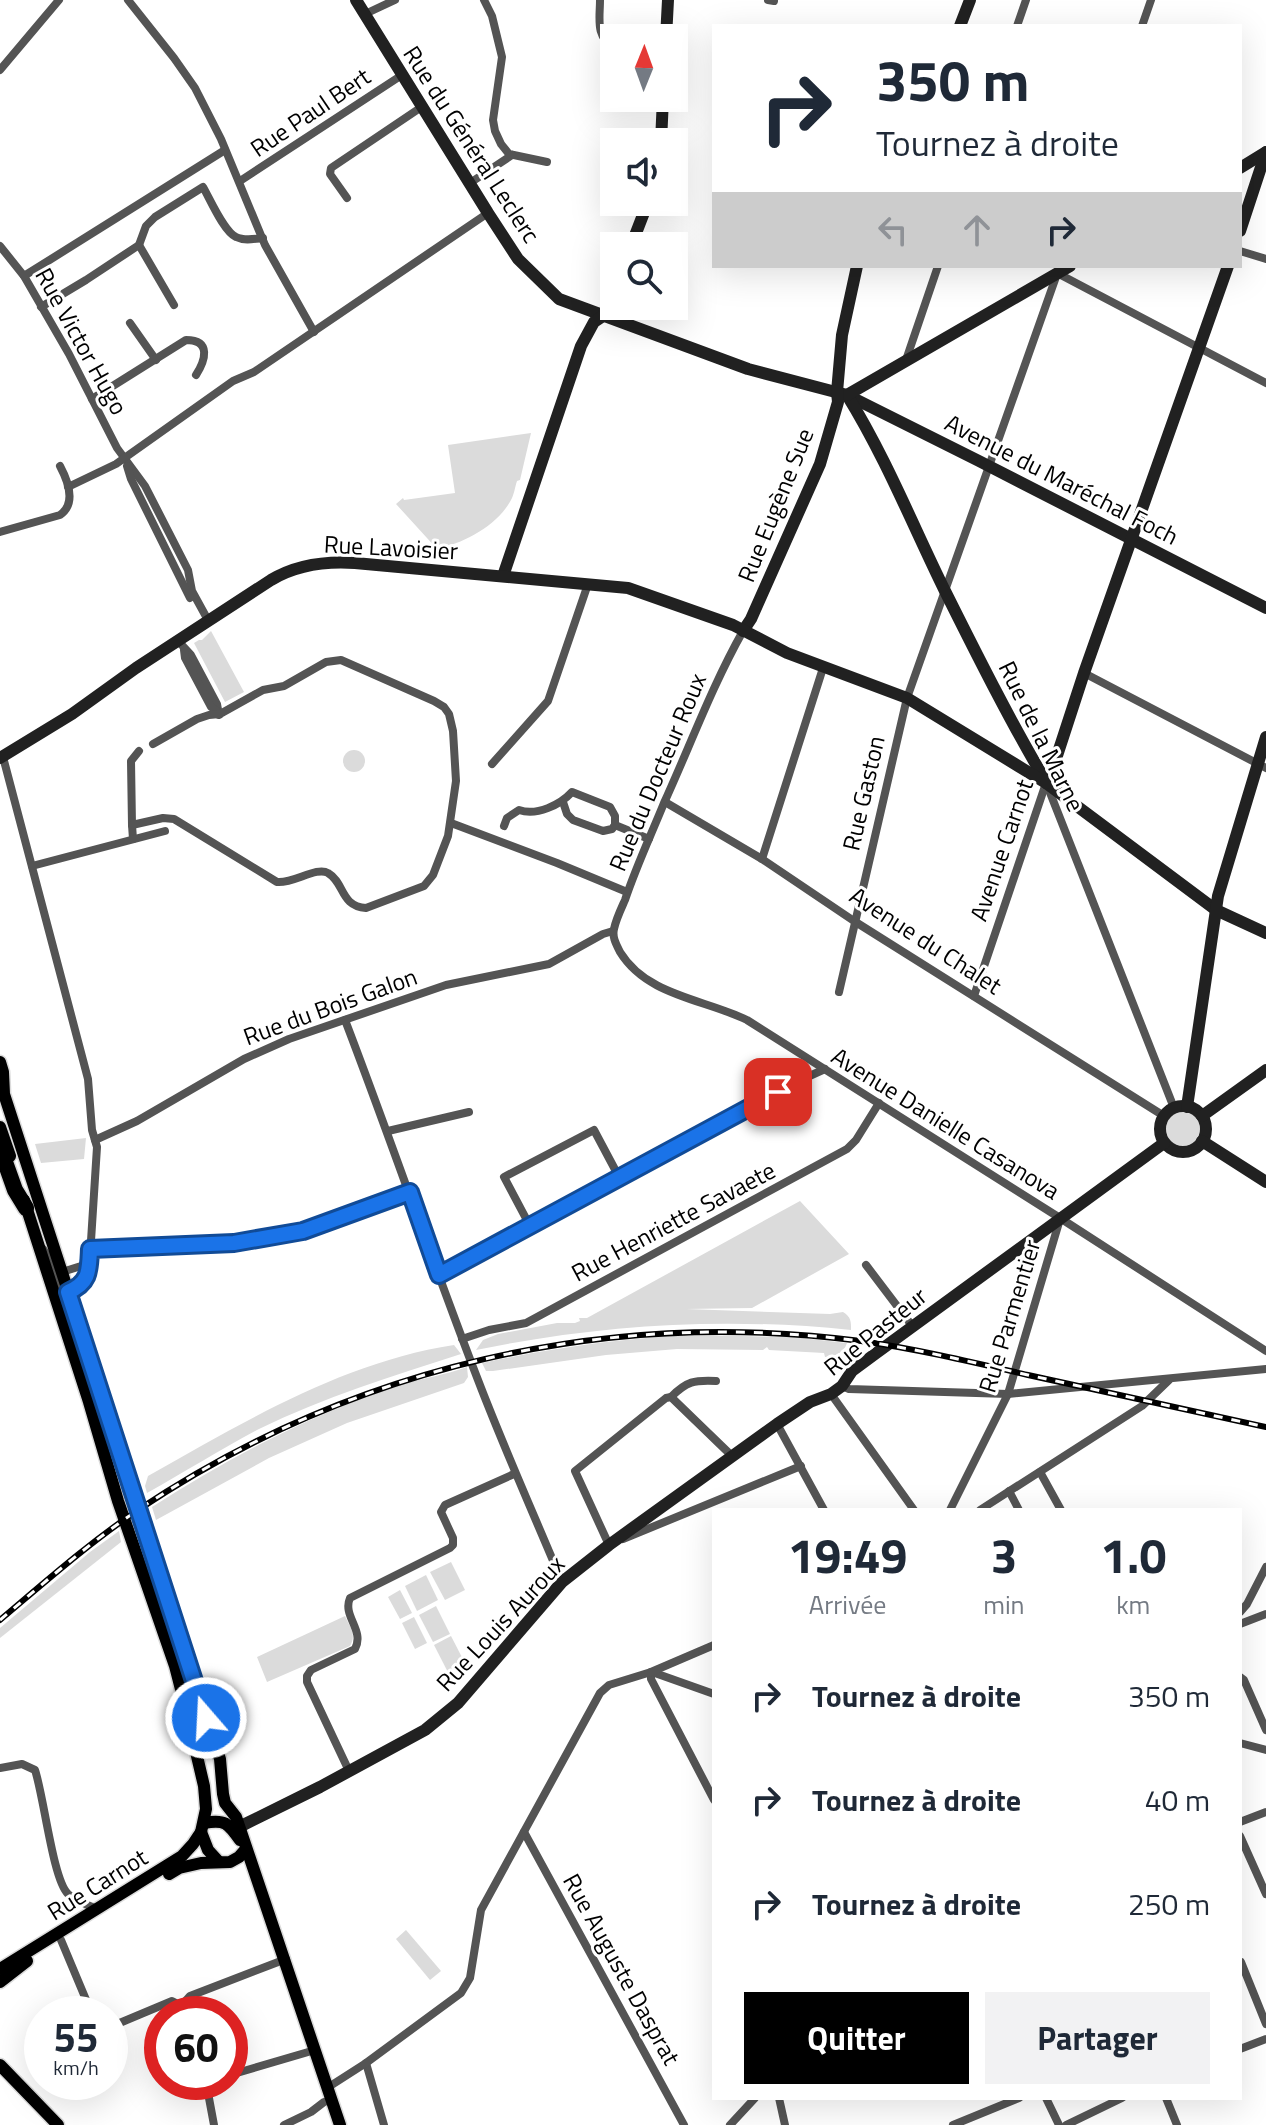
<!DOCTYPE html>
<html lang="fr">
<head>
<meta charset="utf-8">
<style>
	:root { --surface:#fff; --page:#f2f2f3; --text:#1f2937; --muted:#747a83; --accent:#000 }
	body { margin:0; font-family:"Titillium Web",sans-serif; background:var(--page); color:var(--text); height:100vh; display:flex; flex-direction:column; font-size:30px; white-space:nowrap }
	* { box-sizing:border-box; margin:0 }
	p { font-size:26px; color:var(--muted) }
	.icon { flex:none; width:44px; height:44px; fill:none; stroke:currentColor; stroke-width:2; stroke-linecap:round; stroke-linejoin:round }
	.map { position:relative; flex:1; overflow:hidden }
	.side { position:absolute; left:712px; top:1508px; width:530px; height:592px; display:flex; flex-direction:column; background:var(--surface); border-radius:0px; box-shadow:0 8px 32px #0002 }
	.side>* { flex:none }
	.hud { position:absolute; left:712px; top:24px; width:530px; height:244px; border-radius:0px; box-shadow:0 8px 32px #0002; background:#fff; color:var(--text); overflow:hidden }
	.needle { width:52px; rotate:1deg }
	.fabs { position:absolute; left:600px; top:24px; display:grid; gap:16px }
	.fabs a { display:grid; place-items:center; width:88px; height:88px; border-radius:0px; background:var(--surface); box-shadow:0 8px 32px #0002; font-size:40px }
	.speed { position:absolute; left:24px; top:1996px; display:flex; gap:16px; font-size:40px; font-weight:700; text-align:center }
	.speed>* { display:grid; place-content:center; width:104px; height:104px; border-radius:50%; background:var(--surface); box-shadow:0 8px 32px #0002; line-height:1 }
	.speed small { font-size:20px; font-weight:400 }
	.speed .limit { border:12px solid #d22; background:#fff; color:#111 }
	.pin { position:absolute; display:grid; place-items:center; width:68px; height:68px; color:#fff; margin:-34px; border-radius:16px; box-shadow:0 4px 12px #0006 }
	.me { position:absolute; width:88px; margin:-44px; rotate:341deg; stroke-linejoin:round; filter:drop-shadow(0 0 6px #0008) }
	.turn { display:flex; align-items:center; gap:28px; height:168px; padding:0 32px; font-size:36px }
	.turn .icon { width:104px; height:104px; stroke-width:2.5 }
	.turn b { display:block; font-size:56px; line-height:68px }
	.lanes { display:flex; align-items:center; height:76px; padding:0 32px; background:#0003; justify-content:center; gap:40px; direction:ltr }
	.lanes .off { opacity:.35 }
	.eta { display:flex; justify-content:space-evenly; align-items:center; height:136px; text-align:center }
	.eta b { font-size:48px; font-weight:700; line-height:56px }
	.button { display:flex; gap:16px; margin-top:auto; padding:16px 32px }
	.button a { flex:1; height:92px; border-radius:0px; background:var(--accent); color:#fff; font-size:32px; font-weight:700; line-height:92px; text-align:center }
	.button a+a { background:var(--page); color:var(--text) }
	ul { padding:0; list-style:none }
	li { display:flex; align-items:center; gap:24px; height:104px; padding:0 32px }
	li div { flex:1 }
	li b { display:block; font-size:30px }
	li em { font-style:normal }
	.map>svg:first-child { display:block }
	.green { fill:#dbdbdb }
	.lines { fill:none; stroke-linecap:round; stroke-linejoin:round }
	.primary-casing { stroke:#dbdbdb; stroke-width:15 }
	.highway-casing { stroke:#dbdbdb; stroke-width:19 }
	.street { stroke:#545454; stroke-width:8 }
	.secondary { stroke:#212121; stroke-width:12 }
	.primary { stroke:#000; stroke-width:12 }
	.highway { stroke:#000; stroke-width:16 }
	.rail-casing { stroke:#000; stroke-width:6 }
	.rail { stroke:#fff; stroke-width:3; stroke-dasharray:9; stroke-linecap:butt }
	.route-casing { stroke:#114b97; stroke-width:20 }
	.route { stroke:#1a73e8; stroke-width:14 }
	.labels { text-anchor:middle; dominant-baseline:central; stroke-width:6; stroke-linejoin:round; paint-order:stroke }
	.street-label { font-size:24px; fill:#000; stroke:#fff }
</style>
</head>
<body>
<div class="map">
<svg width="1266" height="2125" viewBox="0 0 1266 2125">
	<rect width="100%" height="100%" fill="#fff"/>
	<!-- green -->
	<g class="green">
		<path d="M531,433L520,480L517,481C515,487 514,495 511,500C497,526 464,543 437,549L396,504L403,498L404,500L455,493L448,445Z"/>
		<polygon points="211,631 244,692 225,702 194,643 199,640 202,640"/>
		<circle cx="354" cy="761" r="11"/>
		<circle cx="1183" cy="1129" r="17"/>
		<polygon points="86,1138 84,1159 41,1163 35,1144"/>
		<path d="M800,1201L849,1254L752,1308L686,1309L830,1314L843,1312C851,1317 851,1321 851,1330C725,1317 601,1324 476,1350L483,1340L498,1334L557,1323H575L580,1321L579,1318H587Z"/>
		<path d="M693,1335L792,1337L847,1343C844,1353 834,1357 825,1357L824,1353L769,1350L767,1347L763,1350L677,1349L606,1355L493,1371H486L482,1363C552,1348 621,1338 693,1335Z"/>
		<path d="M454,1345L461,1354C393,1376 324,1397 259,1429C221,1449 185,1472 147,1493L145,1486L148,1476C244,1422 343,1362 454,1345Z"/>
		<path d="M467,1367L468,1377L464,1383L347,1423L269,1458L156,1520L152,1507C230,1457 313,1413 401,1385C423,1378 445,1375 467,1367Z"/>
		<polygon points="119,1531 121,1542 0,1638 0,1628 90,1552"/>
		<polygon points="451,1562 465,1590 445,1600 430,1572"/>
		<polygon points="426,1575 438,1600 417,1611 405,1586"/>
		<polygon points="400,1590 412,1613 400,1619 388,1597"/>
		<polygon points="436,1606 450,1634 433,1642 419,1615"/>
		<path d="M345,1616C350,1627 357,1635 350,1646L267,1682L257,1657Z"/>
		<polygon points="414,1617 427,1643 415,1649 402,1623"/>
		<polygon points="451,1636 469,1671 455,1686 434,1645"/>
		<polygon points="406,1930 441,1971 430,1980 396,1939"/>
	</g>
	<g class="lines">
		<!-- primary casing -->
		<g class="primary-casing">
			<g id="primary">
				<polyline points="0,1062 3,1072 4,1094 220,1759 223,1794 225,1803 236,1817 340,2125"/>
				<polyline points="0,1127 10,1156"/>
				<path d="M204,1823C225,1819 228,1823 240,1840"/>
				<polyline points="201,1832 208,1850 219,1862"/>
				<polyline points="169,1874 179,1868 201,1863 230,1862 239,1857 246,1849"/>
				<polyline points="0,1969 182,1856 193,1844 201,1832 206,1809 204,1786 185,1705 175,1666 118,1501 89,1402 24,1200"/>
				<polyline points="0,1982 27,1961"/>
				<polyline points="0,2065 58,2125"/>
			</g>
		</g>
		<!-- highway casing -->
		<g class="highway-casing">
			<polyline id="highway" points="0,1148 15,1190 26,1208"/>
		</g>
		<!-- street -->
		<g class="street">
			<polyline points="128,0 174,58 195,88 221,139 265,245 314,332"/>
			<polyline points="484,0 492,16 502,57 493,120 495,131 501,144 509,154 547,162"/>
			<path d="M600,0C600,18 595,38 614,46"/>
			<polyline points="768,0 774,1"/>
			<polyline points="365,14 395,0"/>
			<polyline points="1017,26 1026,0"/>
			<polyline points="1142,26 1151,0"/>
			<polyline points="0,70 59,0"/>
			<polyline points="240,181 402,75"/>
			<polyline points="470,183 512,155"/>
			<polyline points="347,198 330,174 331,168 423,106"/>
			<polyline points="139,245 174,305"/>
			<polyline points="0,246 24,276 69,354 117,448 145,486 188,570 192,591 209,622"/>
			<polyline points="1240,251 1266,259"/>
			<polyline points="1057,273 1266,383"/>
			<polyline points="24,276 225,150"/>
			<path d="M41,307L86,280L139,245L146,226L155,217L203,187C210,199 224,232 236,237C244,241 254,239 263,238"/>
			<polyline points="130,323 156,360"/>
			<polyline points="906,360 938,266"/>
			<path d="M92,399L186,340C212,340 205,361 196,375"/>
			<polyline points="127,466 131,479 190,598"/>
			<polyline points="68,487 116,464 233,381 254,372 488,213"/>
			<path d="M0,532L60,515C77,503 68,481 60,466"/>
			<path d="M743,631C712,686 690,746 664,803C651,835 636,867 625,900C621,909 616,919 614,929C612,937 616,944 620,952C647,996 704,999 747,1020L1060,1218L1266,1351"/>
			<polyline points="179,642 191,655 217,704 219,715"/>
			<polyline points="184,650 185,658 211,707 217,711"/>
			<polyline points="1084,673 1266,768"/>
			<path d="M3,757L88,1079L92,1130L97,1147L89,1272C82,1283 77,1291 63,1292L59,1289L50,1260L43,1249"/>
			<polyline points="492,764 548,701 588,584"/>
			<polyline points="1047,785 1174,1108"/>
			<polyline points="563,802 567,814 573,820 603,831 612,829 615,825"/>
			<polyline points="665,802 762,859 854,921 1164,1116"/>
			<polyline points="451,823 557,863 627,892"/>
			<polyline points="132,825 131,761 139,751"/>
			<polyline points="615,825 649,839"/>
			<path d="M504,826L507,818L519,810C537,816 560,805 572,792L610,807L615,816V825"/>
			<path d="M133,839L132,825L163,818L174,819L277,882C293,884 317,866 328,873C345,883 340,906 366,908L424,886L433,875L448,836L456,781L453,731L449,714L444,707L434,701L341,660L326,662L284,686L263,690L220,714L209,715L197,719L153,744"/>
			<polyline points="762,859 823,668"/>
			<polyline points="32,866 165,831"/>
			<polyline points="839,992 907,698 1057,274"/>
			<polyline points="974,996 1046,783"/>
			<path d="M345,1020C391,1140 432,1261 478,1380C504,1448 534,1515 562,1582"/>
			<polyline points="388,1131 469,1112"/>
			<polyline points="95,1140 137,1121 244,1059 289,1039 446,985 549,964 603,934 613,931"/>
			<polyline points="530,1226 504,1177 594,1130 619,1177"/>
			<polyline points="90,1249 234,1243 303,1231 410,1192"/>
			<polyline points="866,1265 913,1327"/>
			<polyline points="62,1272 81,1266 89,1260"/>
			<polyline points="439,1275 794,1083 825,1069"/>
			<polyline points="462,1339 489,1330 526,1323 847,1149 856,1140 879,1103"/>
			<polyline points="842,1386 849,1389 1008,1394 1266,1369"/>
			<polyline points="831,1394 914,1510"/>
			<path d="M671,1397C687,1381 694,1380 716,1381"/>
			<polyline points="777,1424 824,1510"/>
			<polyline points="1040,1472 1061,1510"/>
			<polyline points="1009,1491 1019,1510"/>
			<polyline points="950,1510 1008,1394 1060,1219"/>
			<polyline points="980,1510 1142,1406 1169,1380"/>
			<polyline points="623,1539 801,1466"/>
			<polyline points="611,1545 609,1545 575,1471 666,1398 671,1397 732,1456"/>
			<polyline points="1240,1612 1247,1604 1266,1567"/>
			<polyline points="1240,1624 1266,1614"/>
			<polyline points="651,1672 651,1679 714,1800"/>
			<polyline points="652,1672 714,1694"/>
			<polyline points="1240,1677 1244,1680 1266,1730"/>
			<polyline points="1240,1743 1266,1750"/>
			<path d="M0,1768L22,1764L35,1770C44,1797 53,1880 68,1894C76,1901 88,1905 97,1909"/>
			<path d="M349,1771L307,1682V1676L311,1670L355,1649C365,1630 342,1616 350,1598L450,1548L453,1545V1538L441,1512L445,1505L514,1474"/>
			<polyline points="1240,1822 1266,1812"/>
			<polyline points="524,1832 684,2125"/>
			<polyline points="1240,1836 1266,1894"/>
			<polyline points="61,1940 92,2014"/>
			<polyline points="1241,1962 1266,2024"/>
			<polyline points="182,2005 190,1996 286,1959"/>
			<polyline points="110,2027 172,2001 186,2008 191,2014"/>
			<polyline points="1240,2049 1266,2039"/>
			<polyline points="366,2063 384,2125"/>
			<polyline points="230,2075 315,2050"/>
			<polyline points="206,2082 214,2125"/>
			<polyline points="327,2088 366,2063 461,1993 470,1978 481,1910 600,1693 609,1685 651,1672 714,1645"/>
			<polyline points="779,2098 785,2125"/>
			<polyline points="1046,2098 1059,2125"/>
			<polyline points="1166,2098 1177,2125"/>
			<polyline points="284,2125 311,2112 324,2102 331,2100"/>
			<polyline points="730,2125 755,2098"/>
			<polyline points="953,2125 1019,2098"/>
			<polyline points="1066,2125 1122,2098"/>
		</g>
		<!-- secondary -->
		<g class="secondary">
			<polyline points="356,0 488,213 518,259 559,299 748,369 847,395 979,461 1266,608"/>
			<polyline points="960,26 970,0"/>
			<polyline points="666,38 668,0"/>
			<polyline points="661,142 663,98"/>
			<polyline points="1240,168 1266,152"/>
			<polyline points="1240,231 1266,152"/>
			<polyline points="631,246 648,202"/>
			<polyline points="603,316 614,289"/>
			<path d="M847,395C886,458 913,526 945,591C977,655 1009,719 1045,780"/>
			<polyline points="847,395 1070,266"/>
			<polyline points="503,576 581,346 594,322 603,316"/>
			<polyline points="743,631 751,619 820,464 838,402 837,392 842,335 857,266"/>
			<path d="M0,758L72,714L136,668L271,580C296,565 326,561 355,563L628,588L733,625L787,653L907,698L1046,783L1216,910L1266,933"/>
			<polyline points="1046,783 1053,768 1084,673 1228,266"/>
			<circle cx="1183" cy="1129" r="23"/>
			<polyline points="1187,1107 1218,896 1266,737"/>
			<polyline points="1202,1116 1266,1070"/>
			<polyline points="1202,1141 1266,1182"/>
			<polyline points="239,1827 320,1787 425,1730 458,1703 562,1582 609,1545 777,1424 810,1402 831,1394 842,1386 852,1371 875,1354 1164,1143"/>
		</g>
		<!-- primary -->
		<use href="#primary" class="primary"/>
		<!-- highway -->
		<use href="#highway" class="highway"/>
		<!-- rail casing -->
		<g class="rail-casing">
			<path id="rail" d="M0,1620C45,1582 89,1543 138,1510C353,1366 605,1308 861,1341C917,1349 972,1362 1028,1375C1107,1392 1187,1410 1266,1427"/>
		</g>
		<!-- rail -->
		<use href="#rail" class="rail"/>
	</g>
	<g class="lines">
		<!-- route casing -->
		<g class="route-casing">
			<path id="route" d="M206,1718L68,1292C90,1283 89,1270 90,1249L234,1243L303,1231L410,1192L439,1275L778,1092"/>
		</g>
		<!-- route -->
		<use href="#route" class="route"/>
	</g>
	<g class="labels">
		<!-- street labels -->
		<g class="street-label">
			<text transform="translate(310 112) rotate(-34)">Rue Paul Bert</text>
			<text transform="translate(472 144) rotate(57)">Rue du Général Leclerc</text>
			<text transform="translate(82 341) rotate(61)">Rue Victor Hugo</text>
			<text transform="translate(1062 479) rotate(27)">Avenue du Maréchal Foch</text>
			<text transform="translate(775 505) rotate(-68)">Rue Eugène Sue</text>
			<text transform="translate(391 547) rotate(3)">Rue Lavoisier</text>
			<text transform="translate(1042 736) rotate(64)">Rue de la Marne</text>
			<text transform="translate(657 772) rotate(-67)">Rue du Docteur Roux</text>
			<text transform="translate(863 793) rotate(-77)">Rue Gaston</text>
			<text transform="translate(1001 850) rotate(-71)">Avenue Carnot</text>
			<text transform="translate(926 940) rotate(33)">Avenue du Chalet</text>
			<text transform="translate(330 1006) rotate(-20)">Rue du Bois Galon</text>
			<text transform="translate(946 1123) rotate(32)">Avenue Danielle Casanova</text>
			<text transform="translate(673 1221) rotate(-28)">Rue Henriette Savaete</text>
			<text transform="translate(1009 1316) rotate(-73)">Rue Parmentier</text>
			<text transform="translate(875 1331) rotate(-39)">Rue Pasteur</text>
			<text transform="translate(500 1623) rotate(-47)">Rue Louis Auroux</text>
			<text transform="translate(97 1884) rotate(-32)">Rue Carnot</text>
			<text transform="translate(622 1969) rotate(61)">Rue Auguste Dasprat</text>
		</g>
	</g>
</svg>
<div class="fabs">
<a><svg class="needle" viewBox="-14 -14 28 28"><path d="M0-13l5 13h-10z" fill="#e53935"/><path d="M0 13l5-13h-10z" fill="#747a83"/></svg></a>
<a><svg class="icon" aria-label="sound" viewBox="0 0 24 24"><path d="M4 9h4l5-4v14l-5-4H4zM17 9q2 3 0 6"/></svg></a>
<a><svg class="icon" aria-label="search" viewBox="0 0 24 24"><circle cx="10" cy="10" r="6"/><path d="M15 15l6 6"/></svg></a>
</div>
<div class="speed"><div>55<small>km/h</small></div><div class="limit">60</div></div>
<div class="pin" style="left:778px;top:1092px;background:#d93025"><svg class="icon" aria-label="arrive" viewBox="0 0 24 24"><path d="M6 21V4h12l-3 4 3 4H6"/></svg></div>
<svg class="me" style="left:206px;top:1718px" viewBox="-20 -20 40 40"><circle r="17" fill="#1a73e8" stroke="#fff" stroke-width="3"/><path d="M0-11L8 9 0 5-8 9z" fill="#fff"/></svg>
<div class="hud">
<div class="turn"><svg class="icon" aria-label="right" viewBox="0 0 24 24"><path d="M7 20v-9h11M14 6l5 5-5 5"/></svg><div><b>350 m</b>Tournez à droite</div></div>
<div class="lanes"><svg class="icon off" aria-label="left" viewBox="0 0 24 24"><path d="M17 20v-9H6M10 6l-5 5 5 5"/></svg><svg class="icon off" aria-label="ahead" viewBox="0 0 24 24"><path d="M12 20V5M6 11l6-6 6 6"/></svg><svg class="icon" aria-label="right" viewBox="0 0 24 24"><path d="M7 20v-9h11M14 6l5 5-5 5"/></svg></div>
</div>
<section class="side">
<div class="eta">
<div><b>19:49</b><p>Arrivée</p></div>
<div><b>3</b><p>min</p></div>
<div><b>1.0</b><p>km</p></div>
</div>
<ul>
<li><svg class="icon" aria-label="right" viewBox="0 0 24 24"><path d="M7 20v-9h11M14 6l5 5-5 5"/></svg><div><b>Tournez à droite</b></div><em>350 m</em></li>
<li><svg class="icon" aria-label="right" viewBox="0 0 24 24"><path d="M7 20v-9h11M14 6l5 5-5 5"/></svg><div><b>Tournez à droite</b></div><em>40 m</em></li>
<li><svg class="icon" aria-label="right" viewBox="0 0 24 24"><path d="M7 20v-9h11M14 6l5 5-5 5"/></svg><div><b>Tournez à droite</b></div><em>250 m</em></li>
</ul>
<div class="button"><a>Quitter</a><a>Partager</a></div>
</section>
</div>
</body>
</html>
